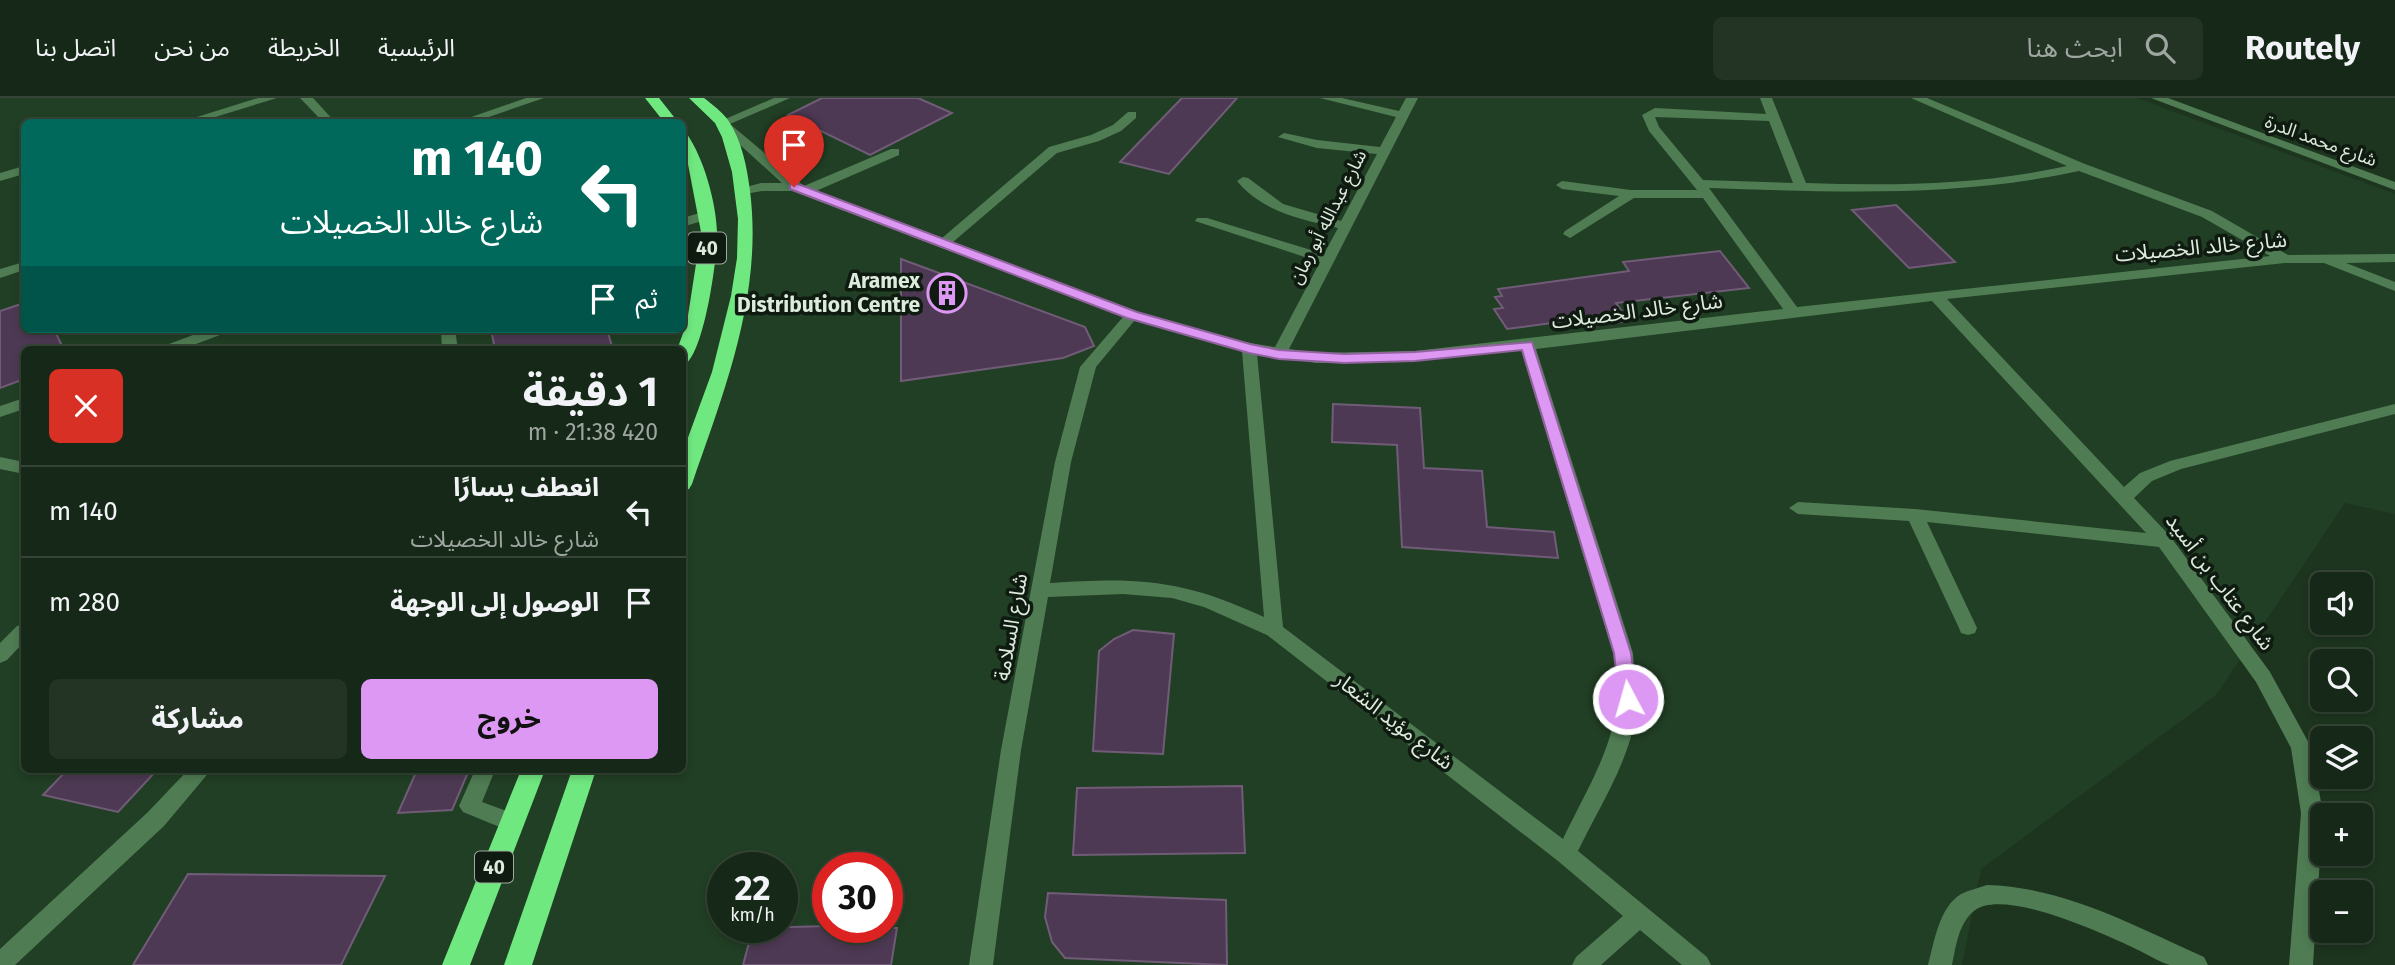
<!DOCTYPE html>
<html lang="ar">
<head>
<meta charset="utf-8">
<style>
	:root { --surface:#162817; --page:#233424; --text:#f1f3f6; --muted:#9ea6a1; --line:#354436; --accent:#dd98f3 }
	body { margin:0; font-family:"Fira Sans","Noto Sans Arabic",sans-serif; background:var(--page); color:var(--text); direction:rtl; height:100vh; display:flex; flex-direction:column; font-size:26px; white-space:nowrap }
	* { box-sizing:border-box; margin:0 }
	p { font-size:23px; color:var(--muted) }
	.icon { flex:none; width:38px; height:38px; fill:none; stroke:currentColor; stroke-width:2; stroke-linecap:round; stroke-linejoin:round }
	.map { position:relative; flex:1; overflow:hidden; direction:ltr }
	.sheet { position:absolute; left:21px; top:248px; width:665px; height:427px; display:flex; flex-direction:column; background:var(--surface); border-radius:10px; box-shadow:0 4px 10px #0003,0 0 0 2px var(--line); direction:rtl }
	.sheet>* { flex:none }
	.hud { position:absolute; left:21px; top:21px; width:665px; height:214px; border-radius:10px; box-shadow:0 4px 10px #0003,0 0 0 2px var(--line); direction:rtl; background:#00695c; color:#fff; overflow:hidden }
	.controls { position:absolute; left:2310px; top:474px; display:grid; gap:14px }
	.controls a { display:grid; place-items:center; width:63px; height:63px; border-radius:10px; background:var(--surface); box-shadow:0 4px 10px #0003,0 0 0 2px var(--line); font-size:35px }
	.speed { position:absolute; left:707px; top:754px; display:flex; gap:14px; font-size:35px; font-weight:700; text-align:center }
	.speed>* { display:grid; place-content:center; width:91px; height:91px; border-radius:50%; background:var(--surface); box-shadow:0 4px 10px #0003,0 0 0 2px var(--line); line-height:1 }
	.speed small { font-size:18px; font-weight:400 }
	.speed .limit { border:10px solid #d22; background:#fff; color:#111 }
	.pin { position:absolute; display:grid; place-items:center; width:60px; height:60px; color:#fff; margin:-72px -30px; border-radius:50% 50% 50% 0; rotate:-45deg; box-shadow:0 0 7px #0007 }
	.pin .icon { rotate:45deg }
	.me { position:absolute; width:77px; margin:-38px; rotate:354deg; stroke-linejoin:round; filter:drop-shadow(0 0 5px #0008) }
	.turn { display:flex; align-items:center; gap:24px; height:147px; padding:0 28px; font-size:32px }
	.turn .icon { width:91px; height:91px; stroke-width:2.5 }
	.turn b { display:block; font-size:49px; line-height:60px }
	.then { display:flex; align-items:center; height:66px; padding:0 28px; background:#0003; gap:14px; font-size:26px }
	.round { display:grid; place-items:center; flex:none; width:74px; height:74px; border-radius:10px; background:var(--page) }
	.overview { display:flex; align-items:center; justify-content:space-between; height:119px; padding:0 28px }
	h1 { font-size:42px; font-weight:700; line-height:52px }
	.cta { display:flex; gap:14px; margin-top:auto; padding:14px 28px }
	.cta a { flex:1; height:80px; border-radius:10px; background:var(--accent); color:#111; font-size:28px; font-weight:700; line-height:80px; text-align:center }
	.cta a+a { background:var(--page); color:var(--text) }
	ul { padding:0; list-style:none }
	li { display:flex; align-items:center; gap:21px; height:91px; padding:0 28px; border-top:2px solid var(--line) }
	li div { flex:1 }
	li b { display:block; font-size:26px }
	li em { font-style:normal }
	header { display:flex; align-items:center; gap:42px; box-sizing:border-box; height:98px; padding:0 35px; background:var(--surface); border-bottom:2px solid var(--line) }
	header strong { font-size:33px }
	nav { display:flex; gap:38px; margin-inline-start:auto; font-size:24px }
	.search { width:490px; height:63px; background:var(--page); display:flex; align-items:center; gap:18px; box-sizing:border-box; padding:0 24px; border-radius:10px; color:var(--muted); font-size:26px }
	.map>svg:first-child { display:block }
	.built { fill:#213f24; fill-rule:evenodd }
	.building { fill:#4d3953; stroke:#715c78; stroke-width:2 }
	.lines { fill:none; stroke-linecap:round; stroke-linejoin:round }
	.minor { fill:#4f7c53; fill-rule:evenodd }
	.highway { fill:#70e880; fill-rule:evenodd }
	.route { fill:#dd98f3; stroke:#90639e; stroke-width:2 }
	.labels { text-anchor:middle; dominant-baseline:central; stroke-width:7; stroke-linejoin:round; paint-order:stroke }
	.far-street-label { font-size:18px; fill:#dcebdc; stroke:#0f1a10 }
	.shield { fill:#0f1a10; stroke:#9eac9f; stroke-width:2 }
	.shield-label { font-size:19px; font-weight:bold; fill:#dcebdc }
	.street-label { font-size:21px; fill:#dcebdc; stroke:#0f1a10 }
	.poi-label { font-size:21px; font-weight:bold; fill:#dcebdc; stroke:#0f1a10; text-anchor:end }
</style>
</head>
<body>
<header>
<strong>Routely</strong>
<div class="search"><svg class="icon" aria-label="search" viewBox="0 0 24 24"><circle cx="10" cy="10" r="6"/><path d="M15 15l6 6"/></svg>ابحث هنا</div>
<nav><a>الرئيسية</a><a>الخريطة</a><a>من نحن</a><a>اتصل بنا</a></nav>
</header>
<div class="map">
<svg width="2395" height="867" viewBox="0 0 2395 867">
	<rect width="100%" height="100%" fill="#1d351f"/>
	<!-- built -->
	<path class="built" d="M0,0H2137L2395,96V416L2345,405L2216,597L1981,771L1962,867H0ZM24,24H682V231H24ZM24,252H682V672H24ZM723,770H782V830H723ZM828,770H887V830H828Z"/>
	<!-- building -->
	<g class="building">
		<polygon points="822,0 918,0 952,15 870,57 788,17"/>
		<polygon points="1182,0 1237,0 1169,76 1120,64"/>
		<polygon points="1896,107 1955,164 1909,170 1852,112"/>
		<polygon points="1720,153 1749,190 1616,205 1629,223 1587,229 1581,221 1507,231 1494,211 1503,210 1495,199 1502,198 1498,191 1629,173 1623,164"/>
		<polygon points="901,161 1085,229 1094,248 1063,260 901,283"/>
		<polygon points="24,205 24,231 54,231 64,252 24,252 24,281 0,290 0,213"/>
		<polygon points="491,231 607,231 613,252 495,252"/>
		<polygon points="1333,306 1420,310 1424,370 1482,373 1487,429 1554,434 1558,460 1402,449 1397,347 1332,344"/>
		<polygon points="1133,532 1174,536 1163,656 1093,653 1099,553 1114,541"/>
		<polygon points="67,672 157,672 118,714 43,697"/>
		<polygon points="417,672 469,672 452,712 398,715"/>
		<polygon points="1242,688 1245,755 1073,757 1077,690"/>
		<polygon points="188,776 385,778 341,867 133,867"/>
		<polygon points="1048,795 1226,802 1227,867 1065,860 1052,844 1045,819"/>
		<polygon points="828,828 897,830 891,867 743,867 753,830"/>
	</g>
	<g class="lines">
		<!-- minor -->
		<g class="minor">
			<polygon points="258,0 277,0 199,24 181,24"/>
			<polygon points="300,0 313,0 335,24 323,24"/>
			<polygon points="526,0 544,0 474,24 457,24"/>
			<path d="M774,0H790L730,26L804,88L891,51H899V57L816,93L942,140L1049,49L1091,37L1113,27L1128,14H1136V20L1121,33L1099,43L1057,55L953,144C1058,184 1164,233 1275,249L1320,164L1195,123L1197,120H1207L1324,156L1338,130C1300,121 1263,114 1237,83L1243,79L1248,80L1283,106L1341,123L1377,56L1317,50L1278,39L1284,35L1317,42L1380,49L1396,19L1320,0H1342L1399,13L1406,0H1418L1289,251L1316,255L1415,253L1783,211L1703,100H1634L1570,140L1563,136L1565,133L1619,98L1562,91L1556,87L1562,83L1631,92H1697L1649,33L1642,17L1655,10L1766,16L1760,0H1772L1806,85C1894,88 1981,87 2067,68L1911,0H1927L2085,66L2212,113L2288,157L2395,156V164L2346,165L2395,184V193L2324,165H2285L1947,201L2124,389L2140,375L2170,363L2395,306V316L2181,371L2152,383L2134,400L2170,438L2270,574L2311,649L2323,715L2313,867H2289L2301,715L2291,650L2256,584L2159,449L1927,424L1977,530L1975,535L1968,537L1961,535L1959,530L1909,423L1798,416L1789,410L1798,404L1915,411L2146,435L1932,203L1536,251L1633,555C1634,575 1638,594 1636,614C1630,663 1599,709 1578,753L1707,859L1711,867H1682L1640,832L1601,867H1572L1576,859L1623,818L1558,763L1267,537L1204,509L1172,500L1123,496L1048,499L1021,652L993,867H969L1001,652L1055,364L1080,269L1123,219L792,93H762L739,97V91L761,85H782L716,25ZM1655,19L1769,23L1793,85L1703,82L1659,29ZM2079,73L2202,119L2270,158L1797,209L1709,90C1834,94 1957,100 2079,73ZM1135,222L1242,253L1264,519C1182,481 1138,479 1050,485L1071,364L1096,269ZM1521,252L1613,555C1615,569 1618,584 1617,599C1615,649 1584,696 1563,741L1283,529L1257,256L1316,265L1415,263Z"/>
			<polygon points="2151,0 2168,0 2395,84 2395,92"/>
			<polygon points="24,68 24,76 0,83 0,75"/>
			<polygon points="707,113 712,114 712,120 682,129 682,120"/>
			<polygon points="24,164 24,172 0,180 0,171"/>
			<polygon points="209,231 230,231 228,234 180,252 158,252 161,249"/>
			<polygon points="441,231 455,231 458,252 442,252"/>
			<polygon points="24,300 24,311 0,319 0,308"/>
			<polygon points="0,359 24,364 24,376 0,371"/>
			<polygon points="24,526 24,544 7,562 0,565 0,545 17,528"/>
			<polygon points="188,672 211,672 164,728 15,867 0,867 0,851 148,714"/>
			<polygon points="475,672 495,672 482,704 520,718 523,725 520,732 512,734 463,714 459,708"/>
			<path d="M1987,787C2064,789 2135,828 2204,859L2208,867C2196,867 2181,867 2170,867C2159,864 2147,856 2136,851C2104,836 2003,789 1974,813C1958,826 1956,849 1952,867H1928C1934,845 1939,809 1961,796C1969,792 1979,790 1987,787Z"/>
		</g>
		<!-- highway -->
		<g class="highway">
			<polygon points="645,0 659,0 678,24 664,24"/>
			<path d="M689,0H704C713,7 721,13 728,22C742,43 747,69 750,93C763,196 725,291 692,386L689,391L682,393V356L712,274L731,198L737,160L738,121L732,74L722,39L715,25Z"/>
			<path d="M682,35L687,36C704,61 716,104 717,134C718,156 704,262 682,268V252H677L687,224L701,134L687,61L682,53Z"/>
			<polygon points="521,672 545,672 470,867 442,867"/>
			<polygon points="572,672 596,672 532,867 504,867"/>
		</g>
	</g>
	<!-- route -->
	<polygon class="route" points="790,86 798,86 1137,214 1250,246 1279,252 1344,256 1415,254 1532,244 1631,555 1637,601 1634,606 1628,608 1621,606 1619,601 1614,555 1522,252 1415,263 1344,265 1279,261 1249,255 1127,220 790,91"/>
	<!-- icons -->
	<defs>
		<g id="building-ring" transform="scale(2.0125)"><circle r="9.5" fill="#0f1a10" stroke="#dd98f3" stroke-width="1.5"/><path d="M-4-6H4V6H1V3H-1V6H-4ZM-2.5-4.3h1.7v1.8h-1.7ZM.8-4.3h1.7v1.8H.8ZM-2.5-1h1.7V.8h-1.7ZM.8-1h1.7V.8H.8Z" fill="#dd98f3"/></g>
	</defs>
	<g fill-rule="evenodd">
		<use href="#building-ring" x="947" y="195"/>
	</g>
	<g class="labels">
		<!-- far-street labels -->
		<g class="far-street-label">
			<text transform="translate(2321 43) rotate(20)">شارع محمد الدرة</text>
			<text transform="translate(1328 119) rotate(-63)">شارع عبدالله أبو رمان</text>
		</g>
		<!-- shield labels -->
		<g class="shield">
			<rect x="688" y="134.5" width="38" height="31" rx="5"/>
			<rect x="475" y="753.5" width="38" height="31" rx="5"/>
		</g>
		<g class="shield-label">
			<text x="707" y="150">40</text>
			<text x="494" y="769">40</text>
		</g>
		<!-- street labels -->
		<g class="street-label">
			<text transform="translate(2201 149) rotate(-5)">شارع خالد الخصيلات</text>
			<text transform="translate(1637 213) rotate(-7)">شارع خالد الخصيلات</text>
			<text transform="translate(2220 484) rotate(53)">شارع عتاب بن أسيد</text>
			<text transform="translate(1011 529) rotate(-80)">شارع السلامة</text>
			<text transform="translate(1394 623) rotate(38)">شارع مؤيد الشعار</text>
		</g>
		<!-- poi labels -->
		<g class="poi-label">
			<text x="920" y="183">Aramex<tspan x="920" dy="24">Distribution Centre</tspan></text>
		</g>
	</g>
</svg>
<div class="controls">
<a><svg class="icon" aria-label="sound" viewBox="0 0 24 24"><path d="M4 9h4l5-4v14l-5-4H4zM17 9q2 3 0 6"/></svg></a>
<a><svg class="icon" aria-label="search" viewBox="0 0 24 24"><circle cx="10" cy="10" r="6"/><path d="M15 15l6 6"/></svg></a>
<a><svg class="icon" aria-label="layers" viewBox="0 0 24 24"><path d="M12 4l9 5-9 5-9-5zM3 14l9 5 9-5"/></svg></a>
<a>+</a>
<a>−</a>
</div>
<div class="speed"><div>22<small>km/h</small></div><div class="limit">30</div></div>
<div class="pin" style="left:794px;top:89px;background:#d93025"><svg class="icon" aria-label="arrive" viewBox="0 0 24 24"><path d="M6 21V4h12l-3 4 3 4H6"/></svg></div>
<svg class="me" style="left:1628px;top:601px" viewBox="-20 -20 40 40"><circle r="17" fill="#dd98f3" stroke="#fff" stroke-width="3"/><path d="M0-11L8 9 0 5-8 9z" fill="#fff"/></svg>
<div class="hud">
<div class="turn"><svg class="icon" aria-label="left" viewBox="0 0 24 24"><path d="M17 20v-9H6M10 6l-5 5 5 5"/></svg><div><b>140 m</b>شارع خالد الخصيلات</div></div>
<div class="then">ثم<svg class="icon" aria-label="arrive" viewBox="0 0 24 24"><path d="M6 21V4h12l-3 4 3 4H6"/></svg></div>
</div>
<section class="sheet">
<div class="overview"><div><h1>1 دقيقة</h1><p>420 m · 21:38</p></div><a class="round" style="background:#d93025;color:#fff"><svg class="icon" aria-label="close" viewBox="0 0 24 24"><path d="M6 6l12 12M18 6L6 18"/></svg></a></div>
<ul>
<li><svg class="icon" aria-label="left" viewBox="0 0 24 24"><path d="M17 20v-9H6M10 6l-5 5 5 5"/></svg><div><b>انعطف يسارًا</b><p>شارع خالد الخصيلات</p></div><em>140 m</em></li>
<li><svg class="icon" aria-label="arrive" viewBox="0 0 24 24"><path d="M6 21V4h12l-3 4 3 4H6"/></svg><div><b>الوصول إلى الوجهة</b></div><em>280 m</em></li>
</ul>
<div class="cta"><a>خروج</a><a>مشاركة</a></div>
</section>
</div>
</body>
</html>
